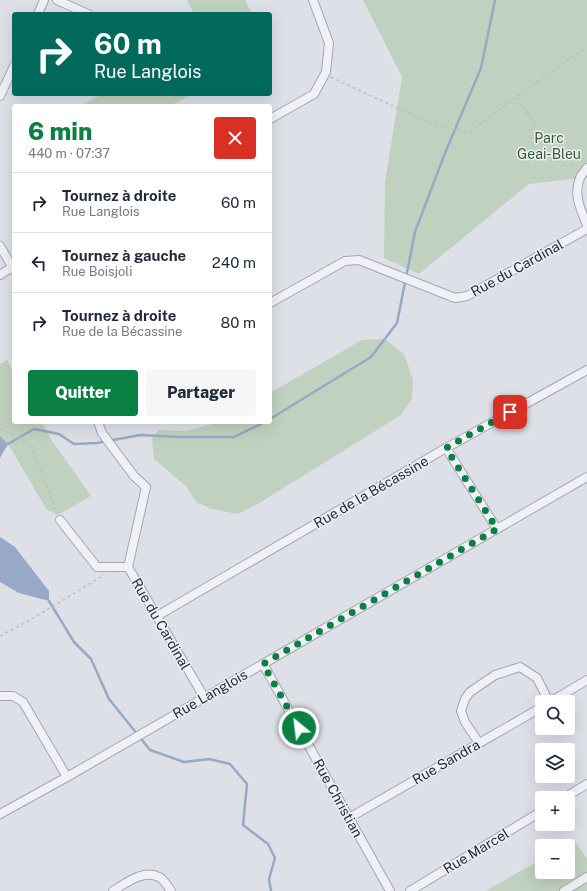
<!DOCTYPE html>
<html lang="fr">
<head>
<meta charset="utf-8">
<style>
	:root { --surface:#fff; --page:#f6f6f7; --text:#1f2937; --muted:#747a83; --line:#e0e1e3; --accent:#0b8043 }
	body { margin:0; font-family:"Public Sans",sans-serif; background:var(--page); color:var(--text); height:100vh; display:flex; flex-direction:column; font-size:15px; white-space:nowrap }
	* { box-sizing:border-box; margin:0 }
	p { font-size:13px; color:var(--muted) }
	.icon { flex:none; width:22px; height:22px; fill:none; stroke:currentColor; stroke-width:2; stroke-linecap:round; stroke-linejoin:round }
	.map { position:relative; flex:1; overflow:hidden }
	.details { position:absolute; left:12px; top:104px; width:260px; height:320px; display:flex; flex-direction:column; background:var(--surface); border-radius:4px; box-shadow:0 4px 16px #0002 }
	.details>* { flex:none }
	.guide { position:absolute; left:12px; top:12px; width:260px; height:84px; border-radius:4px; box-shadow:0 4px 16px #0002; background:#00695c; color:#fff; overflow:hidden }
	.controls { position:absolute; left:535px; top:695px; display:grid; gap:8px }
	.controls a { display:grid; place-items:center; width:40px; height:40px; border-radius:4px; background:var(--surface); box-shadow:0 4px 16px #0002; font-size:20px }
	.pin { position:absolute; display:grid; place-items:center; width:34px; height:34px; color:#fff; margin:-17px; border-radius:8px; box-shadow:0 2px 6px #0006 }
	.me { position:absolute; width:44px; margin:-22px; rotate:331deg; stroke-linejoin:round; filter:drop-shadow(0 0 3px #0008) }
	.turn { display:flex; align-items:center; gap:14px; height:84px; padding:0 16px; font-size:18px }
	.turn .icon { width:52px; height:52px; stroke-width:2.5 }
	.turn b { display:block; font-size:28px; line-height:34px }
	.round { display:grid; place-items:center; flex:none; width:42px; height:42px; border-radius:4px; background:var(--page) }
	.summary { display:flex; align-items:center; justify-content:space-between; height:68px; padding:0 16px }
	h1 { font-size:24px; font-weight:800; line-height:30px; color:var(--accent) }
	.button { display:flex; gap:8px; margin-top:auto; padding:8px 16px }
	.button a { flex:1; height:46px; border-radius:4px; background:var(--accent); color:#fff; font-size:16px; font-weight:800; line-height:46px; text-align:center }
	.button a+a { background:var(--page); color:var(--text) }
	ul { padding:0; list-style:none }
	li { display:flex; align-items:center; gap:12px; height:60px; padding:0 16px; border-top:1px solid var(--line) }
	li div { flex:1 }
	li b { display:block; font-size:15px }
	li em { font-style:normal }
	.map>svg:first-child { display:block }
	.green { fill:#c1d1bf }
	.water { fill:#98a9c8 }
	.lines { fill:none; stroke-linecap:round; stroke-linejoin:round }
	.stream { stroke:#98a9c8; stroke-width:2.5 }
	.minor-casing { stroke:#a3a6b1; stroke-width:10 }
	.path { stroke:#bcbec6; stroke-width:1.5; stroke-dasharray:3 3; stroke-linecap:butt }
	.minor { stroke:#f0f1f6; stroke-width:8 }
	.route { stroke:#0b8043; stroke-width:7; stroke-dasharray:0 12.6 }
	.labels { text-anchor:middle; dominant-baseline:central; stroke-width:3; stroke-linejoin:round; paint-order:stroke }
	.park-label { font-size:14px; fill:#365a34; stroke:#edeff5 }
	.street-label { font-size:14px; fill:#272c3e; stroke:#edeff5 }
</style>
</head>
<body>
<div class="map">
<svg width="587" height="891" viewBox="0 0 587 891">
	<rect width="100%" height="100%" fill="#dde0e7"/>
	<!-- green -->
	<g class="green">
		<polygon points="187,0 245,0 252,14 194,14"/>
		<polygon points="363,0 587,0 587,168 580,178 529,184 419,274 384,258 385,181 402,77"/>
		<polygon points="102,94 193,94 170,106 80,106"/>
		<polygon points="385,339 404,354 413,380 412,399 401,415 256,505 238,514 212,509 196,502 186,486 154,459 152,439 159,430 187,431 219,422 270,422 270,393 362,340"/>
		<polygon points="7,360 14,373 14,422 42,422 52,441 91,496 58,515 47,510 8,444 0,436 0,364"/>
		<polygon points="574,840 587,859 587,891 485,891 542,859 542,872 568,872 568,846 564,846"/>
	</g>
	<!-- water -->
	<g class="water">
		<polygon points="0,436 8,444 0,458"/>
		<polygon points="0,537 15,547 49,591 49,601 19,593 0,582"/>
	</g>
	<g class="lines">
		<!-- stream -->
		<g class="stream">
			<polyline points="270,419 371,357 397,323 415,232 445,153 481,68 495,0"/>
			<polyline points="8,444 34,429 59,434 74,444 97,443 140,435 181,437 234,437 265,422"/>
			<polyline points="49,601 74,642 91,659 109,699 150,750 184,762 209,759 230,764 247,784 243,825 268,844 275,858 269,879 271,891"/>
		</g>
		<!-- minor casing -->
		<g class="minor-casing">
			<g id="minor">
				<polyline points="57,0 88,14"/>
				<polyline points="38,14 44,0"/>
				<polyline points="0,96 14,66"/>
				<polyline points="270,119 314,94 326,72 329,43 313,0"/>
				<path d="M587,168C585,171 581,175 580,178C573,195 581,210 587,225"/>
				<polyline points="0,246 14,270"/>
				<polyline points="0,275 14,266"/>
				<polyline points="270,303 345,261 359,260 455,298 467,296 587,229"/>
				<polyline points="98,422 102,433 134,476 146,487 128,567 204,697"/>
				<polyline points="446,448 497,529"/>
				<polyline points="60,520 97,567 128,567"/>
				<polyline points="157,616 446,448 587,370"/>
				<polyline points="263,664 390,891"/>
				<polyline points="0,696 13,696 23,702 67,777"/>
				<polyline points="550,702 587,680"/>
				<polyline points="479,743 465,722 461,711 465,699 470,692 495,675 520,667 537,678 549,702"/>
				<polyline points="564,798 587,784"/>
				<polyline points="0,814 67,777 587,477"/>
				<polyline points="349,818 542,707"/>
				<path d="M113,891C126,883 143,869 159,877C164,879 168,887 171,891"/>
				<polyline points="410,891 542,811"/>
				<polyline points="564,891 587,877"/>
			</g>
		</g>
		<!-- path -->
		<g class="path">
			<polyline points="331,77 433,125 470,132 526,90 577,54 587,49"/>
			<polyline points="516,98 537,126"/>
			<polyline points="0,429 31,444 57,513"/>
			<polyline points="0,636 37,616 104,575"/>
		</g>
		<!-- minor -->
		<use href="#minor" class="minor"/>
	</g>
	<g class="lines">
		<!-- route -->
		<polyline class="route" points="299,728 263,664 497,529 446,448 510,412"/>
	</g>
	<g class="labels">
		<!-- park labels -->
		<g class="park-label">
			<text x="549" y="138">Parc<tspan x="549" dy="16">Geai-Bleu</tspan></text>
		</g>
		<!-- street labels -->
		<g class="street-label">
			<text transform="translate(517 268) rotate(-29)">Rue du Cardinal</text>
			<text transform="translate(371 492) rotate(-30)">Rue de la Bécassine</text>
			<text transform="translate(161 624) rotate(60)">Rue du Cardinal</text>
			<text transform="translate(210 694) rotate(-30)">Rue Langlois</text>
			<text transform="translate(446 762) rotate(-30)">Rue Sandra</text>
			<text transform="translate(338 798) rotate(61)">Rue Christian</text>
			<text transform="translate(476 851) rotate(-31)">Rue Marcel</text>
		</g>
	</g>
</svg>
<div class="controls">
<a><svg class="icon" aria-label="search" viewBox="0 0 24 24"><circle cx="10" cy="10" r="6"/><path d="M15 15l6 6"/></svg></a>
<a><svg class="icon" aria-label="layers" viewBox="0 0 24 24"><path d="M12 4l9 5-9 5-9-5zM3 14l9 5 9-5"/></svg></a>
<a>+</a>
<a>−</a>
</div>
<div class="pin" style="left:510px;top:412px;background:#d93025"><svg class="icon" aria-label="arrive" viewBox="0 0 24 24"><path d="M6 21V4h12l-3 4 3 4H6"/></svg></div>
<svg class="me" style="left:299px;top:728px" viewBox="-20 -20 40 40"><circle r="17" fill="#0b8043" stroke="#fff" stroke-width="3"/><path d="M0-11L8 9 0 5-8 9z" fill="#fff"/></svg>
<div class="guide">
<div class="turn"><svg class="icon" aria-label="right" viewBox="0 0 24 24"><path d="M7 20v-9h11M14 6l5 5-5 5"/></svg><div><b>60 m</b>Rue Langlois</div></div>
</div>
<section class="details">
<div class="summary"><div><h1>6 min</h1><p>440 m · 07:37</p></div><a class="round" style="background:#d93025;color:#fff"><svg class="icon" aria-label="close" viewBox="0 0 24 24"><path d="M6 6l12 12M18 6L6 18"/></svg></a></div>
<ul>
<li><svg class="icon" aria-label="right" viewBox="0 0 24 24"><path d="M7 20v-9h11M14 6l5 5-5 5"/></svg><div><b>Tournez à droite</b><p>Rue Langlois</p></div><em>60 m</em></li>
<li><svg class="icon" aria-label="left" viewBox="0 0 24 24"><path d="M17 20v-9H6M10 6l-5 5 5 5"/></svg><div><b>Tournez à gauche</b><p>Rue Boisjoli</p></div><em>240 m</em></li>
<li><svg class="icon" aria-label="right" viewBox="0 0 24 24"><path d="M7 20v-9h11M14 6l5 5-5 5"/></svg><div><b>Tournez à droite</b><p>Rue de la Bécassine</p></div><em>80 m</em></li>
</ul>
<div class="button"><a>Quitter</a><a>Partager</a></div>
</section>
</div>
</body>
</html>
